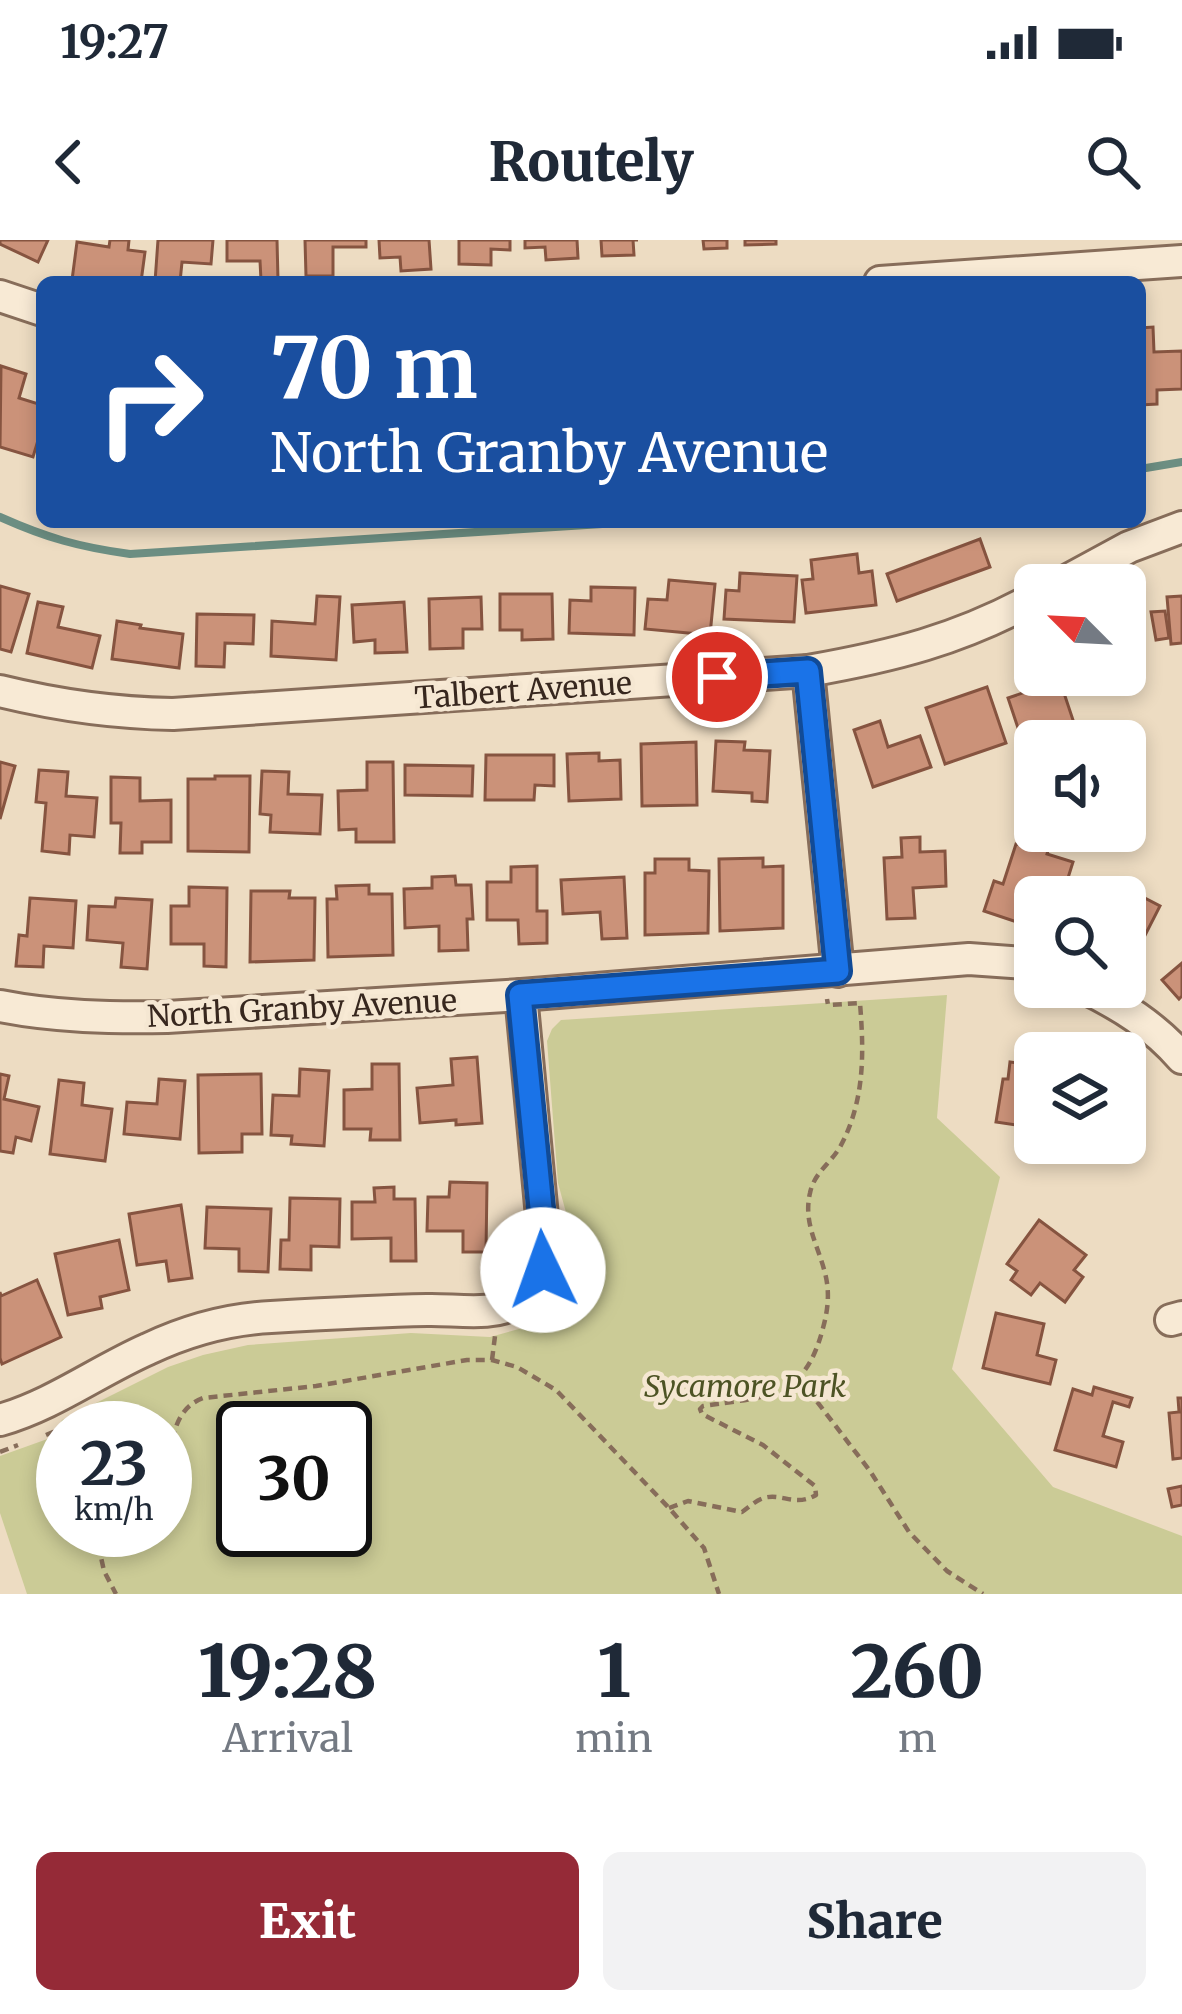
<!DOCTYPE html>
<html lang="en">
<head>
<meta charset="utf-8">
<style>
	:root { --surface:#fff; --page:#f2f2f3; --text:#1f2937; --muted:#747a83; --accent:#952a37 }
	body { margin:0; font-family:Merriweather,serif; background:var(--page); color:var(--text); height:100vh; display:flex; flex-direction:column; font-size:45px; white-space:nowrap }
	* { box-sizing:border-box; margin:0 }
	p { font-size:39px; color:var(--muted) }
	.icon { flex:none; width:66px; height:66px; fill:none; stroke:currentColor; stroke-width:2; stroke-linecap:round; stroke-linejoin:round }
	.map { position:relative; height:1354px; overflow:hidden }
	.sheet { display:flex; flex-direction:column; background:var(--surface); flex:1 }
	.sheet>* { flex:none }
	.guide { position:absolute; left:36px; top:36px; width:1110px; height:252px; border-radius:18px; box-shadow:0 6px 18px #0003; background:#1a4fa0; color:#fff; overflow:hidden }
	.needle { width:78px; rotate:294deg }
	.tools { position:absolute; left:1014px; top:324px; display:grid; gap:24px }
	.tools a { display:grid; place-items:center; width:132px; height:132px; border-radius:18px; background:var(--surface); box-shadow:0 6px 18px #0003; font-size:60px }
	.speed { position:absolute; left:36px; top:1161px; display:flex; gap:24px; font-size:60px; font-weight:700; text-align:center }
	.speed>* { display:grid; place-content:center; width:156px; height:156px; border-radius:50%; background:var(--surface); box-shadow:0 6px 18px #0003; line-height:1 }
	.speed small { font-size:30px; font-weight:400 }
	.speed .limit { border:6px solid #111; border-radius:18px; background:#fff; color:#111 }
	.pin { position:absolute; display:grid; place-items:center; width:102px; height:102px; color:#fff; margin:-51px; border:6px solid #fff; border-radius:50%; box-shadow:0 3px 12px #0007 }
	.me { position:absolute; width:132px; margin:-66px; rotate:357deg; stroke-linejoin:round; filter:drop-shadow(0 0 9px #0008) }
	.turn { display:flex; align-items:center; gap:42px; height:252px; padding:0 36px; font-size:54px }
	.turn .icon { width:156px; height:156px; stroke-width:2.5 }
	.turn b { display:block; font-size:84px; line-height:102px }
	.eta { display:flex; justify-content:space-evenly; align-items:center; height:204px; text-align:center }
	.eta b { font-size:72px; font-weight:800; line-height:84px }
	.primary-button { display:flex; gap:24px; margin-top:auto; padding:24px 36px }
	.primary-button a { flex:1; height:138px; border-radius:18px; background:var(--accent); color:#fff; font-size:48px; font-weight:800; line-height:138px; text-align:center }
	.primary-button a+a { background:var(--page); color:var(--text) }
	.status { display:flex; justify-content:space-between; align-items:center; height:84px; padding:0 60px; background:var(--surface); direction:ltr }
	.status svg { height:33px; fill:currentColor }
	header { display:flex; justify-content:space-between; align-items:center; height:156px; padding:0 36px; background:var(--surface); font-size:54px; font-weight:800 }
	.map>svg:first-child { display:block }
	.green { fill:#cbcb96; fill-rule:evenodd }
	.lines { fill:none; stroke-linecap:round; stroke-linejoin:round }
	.stream { stroke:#6c8e82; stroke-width:8 }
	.building { fill:#cb9279; stroke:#865440; stroke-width:3 }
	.minor-casing { stroke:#876d5a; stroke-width:36 }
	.path { stroke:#876d5a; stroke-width:4.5; stroke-dasharray:9 6; stroke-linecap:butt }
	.minor { stroke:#f8ead5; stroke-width:30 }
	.route-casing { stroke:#114b97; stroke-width:30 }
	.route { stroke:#1a73e8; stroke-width:21 }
	.labels { text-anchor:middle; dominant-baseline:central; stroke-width:9; stroke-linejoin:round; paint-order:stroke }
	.street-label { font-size:30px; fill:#37271e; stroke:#f5e7d2 }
	.park-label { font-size:30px; font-style:italic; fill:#4d5324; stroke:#f5e7d2 }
</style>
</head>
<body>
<div class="status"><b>19:27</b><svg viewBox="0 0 49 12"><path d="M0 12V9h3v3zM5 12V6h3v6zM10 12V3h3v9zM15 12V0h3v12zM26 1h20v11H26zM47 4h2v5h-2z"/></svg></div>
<header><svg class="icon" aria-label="back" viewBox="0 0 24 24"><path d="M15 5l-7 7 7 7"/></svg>Routely<svg class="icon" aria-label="search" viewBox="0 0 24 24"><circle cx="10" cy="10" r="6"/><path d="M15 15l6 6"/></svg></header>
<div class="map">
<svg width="1182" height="1354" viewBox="0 0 1182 1354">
	<rect width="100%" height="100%" fill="#eddcc2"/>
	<!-- green -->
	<path class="green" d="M947,755L937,878L1000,937L952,1129L1053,1247L1182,1296V1354H27L0,1273V1216L53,1197L62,1180L168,1127L203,1115L248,1105L411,1093L490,1097L526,1087L553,1062L570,1030L574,1002L558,943L547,801L552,789L561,780ZM63,1188H165V1290H63ZM243,1188H345V1290H243Z"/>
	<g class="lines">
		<!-- stream -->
		<g class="stream">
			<polyline points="1140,229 1182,222"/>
			<path d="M0,277C47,298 79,307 130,314L634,282"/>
		</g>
	</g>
	<!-- building -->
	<g class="building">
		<polygon points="0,0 48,0 38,22 0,4"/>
		<polygon points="110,0 129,0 128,10 145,12 141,42 72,40 77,2 109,7"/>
		<polygon points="158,0 213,0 211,24 182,22 180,42 155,42"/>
		<polygon points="227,0 277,0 278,40 261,40 260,21 227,21"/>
		<polygon points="305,0 366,0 366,7 333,7 333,36 306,36"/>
		<polygon points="379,0 429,0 431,29 401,31 400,17 380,18"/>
		<polygon points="459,0 510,0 510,10 491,9 491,25 459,24"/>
		<polygon points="525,0 577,0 578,18 546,20 545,7 525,8"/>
		<polygon points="601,0 638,0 633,0 634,15 602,16"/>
		<polygon points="703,0 727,0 727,8 704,9"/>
		<polygon points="745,0 776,0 776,4 745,5"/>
		<polygon points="1153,87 1154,112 1182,111 1182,149 1157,150 1157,164 1140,165 1140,88"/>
		<polygon points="1,126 26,134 19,158 42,165 42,187 33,217 0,207"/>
		<polygon points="980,299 990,327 897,361 887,334"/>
		<polygon points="857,314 859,333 872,331 876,365 806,373 802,340 813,339 811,320"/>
		<polygon points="740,333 797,336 794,382 724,379 726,350 739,351"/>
		<polygon points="669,340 715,344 710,395 645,389 648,359 667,360"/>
		<polygon points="0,346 29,354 11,412 0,409"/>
		<polygon points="591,347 635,348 634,395 569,393 570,360 591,361"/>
		<polygon points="500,354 552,354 553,399 522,400 522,390 500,390"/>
		<polygon points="317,356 340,357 336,420 271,416 272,381 315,384"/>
		<polygon points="1182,356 1182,403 1171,404 1167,357"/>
		<polygon points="481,357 482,389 463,389 463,408 430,409 429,359"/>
		<polygon points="38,362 63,367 58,387 100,396 92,428 27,413"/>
		<polygon points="404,362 407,412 375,413 375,400 354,402 352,365"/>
		<polygon points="1165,371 1169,398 1156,400 1151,372"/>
		<polygon points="197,374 254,375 253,404 225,403 224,427 196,426"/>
		<polygon points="1135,375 1143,416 1130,419 1135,439 1086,450 1083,435 1125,435 1125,378"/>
		<polygon points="117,381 141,385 140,388 183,394 179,428 112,419"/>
		<polygon points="1035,423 1035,435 1058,435 1075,486 1042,498 1039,487 1020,494 1008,458 1037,448 1029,425"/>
		<polygon points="987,447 1006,503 945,524 926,468"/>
		<polygon points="880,481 888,507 920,496 931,527 873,547 854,490"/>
		<polygon points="716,501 745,502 744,510 770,511 767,562 752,561 752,553 713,551"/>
		<polygon points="696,502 697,565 642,566 641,504"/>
		<polygon points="599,513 599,521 620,520 621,559 569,561 567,514"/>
		<polygon points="486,515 554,515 554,546 535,545 534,560 485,560"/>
		<polygon points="0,522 15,526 0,579"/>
		<polygon points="367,522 393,522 394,602 356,602 356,589 339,590 338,551 367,550"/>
		<polygon points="405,525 473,526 472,556 405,555"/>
		<polygon points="39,530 68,532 66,556 97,558 94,597 70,595 69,614 42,611 46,563 36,562"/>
		<polygon points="262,531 289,532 288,554 322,555 320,594 270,592 271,575 260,574"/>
		<polygon points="215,536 250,536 249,612 188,611 188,539 215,539"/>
		<polygon points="111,537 140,538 140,561 171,560 171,602 142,602 142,613 120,613 121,583 111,583"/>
		<polygon points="1032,592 1052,598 1047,614 1073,622 1062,657 1035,657 1035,688 984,671 994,641 1003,644 1016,604 1028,607"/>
		<polygon points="920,597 920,612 945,611 946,646 913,648 915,678 887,679 884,618 902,617 901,598"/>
		<polygon points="763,618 763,627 783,626 783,688 720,691 719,619"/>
		<polygon points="655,619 689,619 689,630 709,631 708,693 645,695 645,633 655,633"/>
		<polygon points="537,626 537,671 547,671 547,703 519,704 518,680 487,680 487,642 511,642 511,627"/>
		<polygon points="455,636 456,645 471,645 473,679 467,679 468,710 439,711 439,686 405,688 404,649 432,648 432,637"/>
		<polygon points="624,637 627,698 602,699 600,672 563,674 561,640"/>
		<polygon points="1112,641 1160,666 1136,713 1125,708 1125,657 1104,657"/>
		<polygon points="369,645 369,654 392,654 393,715 328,717 327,659 337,659 336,646"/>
		<polygon points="189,647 227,648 226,727 204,726 204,704 171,704 171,666 189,666"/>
		<polygon points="251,651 290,651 289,658 315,658 314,720 250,722"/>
		<polygon points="30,658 76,661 73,708 44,706 43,727 16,726 19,695 27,696"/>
		<polygon points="116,658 152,660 147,729 121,727 123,703 87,700 89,666 115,667"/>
		<polygon points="1182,723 1182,756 1179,759 1162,740"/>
		<polygon points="477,817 482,883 456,885 456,880 420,883 417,848 453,845 451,819"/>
		<polygon points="1010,822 1035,825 1035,863 1027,862 1024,886 996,882 1003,839 1008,839"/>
		<polygon points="372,824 399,824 400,900 370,900 371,889 344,889 344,850 372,849"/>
		<polygon points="300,829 329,831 324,906 291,904 292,896 271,895 273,855 299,856"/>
		<polygon points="0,834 9,836 4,859 39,867 31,901 16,897 13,913 0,911"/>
		<polygon points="261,834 262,894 242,894 242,912 199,913 198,835"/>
		<polygon points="159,839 185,841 180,899 124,894 127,862 157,864"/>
		<polygon points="59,840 84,843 82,865 112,869 105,921 50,914"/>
		<polygon points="450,942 487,943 486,1012 463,1012 463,991 427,991 428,957 449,957"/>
		<polygon points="394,947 394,959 415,959 416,1021 391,1021 391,998 352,999 352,962 375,962 374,948"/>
		<polygon points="290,958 340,959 339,1007 311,1006 311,1030 280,1029 281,1000 289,1000"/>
		<polygon points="181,965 192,1038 169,1041 166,1021 137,1025 129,974"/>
		<polygon points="207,967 271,969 268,1032 239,1031 239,1009 205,1008"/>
		<polygon points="1039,980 1086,1015 1074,1030 1083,1037 1065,1062 1040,1043 1031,1055 1011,1040 1017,1031 1007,1024"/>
		<polygon points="119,1000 129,1050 100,1057 102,1068 68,1075 55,1014"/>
		<polygon points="37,1040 61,1097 2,1124 0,1118 0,1052 1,1056"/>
		<polygon points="996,1073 1044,1084 1037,1115 1056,1120 1050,1144 983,1128"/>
		<polygon points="1094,1147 1132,1158 1129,1167 1113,1162 1103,1196 1123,1202 1116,1227 1055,1210 1073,1149 1092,1155"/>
		<polygon points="1178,1158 1182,1158 1182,1218 1173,1219 1169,1173 1179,1172"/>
		<polygon points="1182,1246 1182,1265 1172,1267 1168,1249"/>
	</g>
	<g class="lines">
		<!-- minor casing -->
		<g class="minor-casing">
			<g id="minor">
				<polyline points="880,42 1182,21"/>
				<polyline points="0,56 42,70"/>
				<polyline points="1059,345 1129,307 1182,287"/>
				<polyline points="808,431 838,731"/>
				<path d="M0,451C57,465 113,473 173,474L808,431C893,416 958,400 1035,358"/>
				<path d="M1083,747C1121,765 1154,786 1182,818"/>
				<path d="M0,766C55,777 112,778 167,777L521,755L969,719L1024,723L1035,728"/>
				<polyline points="1171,1080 1182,1077"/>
				<path d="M0,1180C53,1165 98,1131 148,1109C186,1091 230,1079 271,1077C323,1074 375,1071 427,1070C454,1069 493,1077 517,1062C537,1050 543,1030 545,1008L521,755"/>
			</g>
		</g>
		<!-- path -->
		<g class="path">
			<polyline points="492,1120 495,1096"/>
			<polyline points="799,1138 870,1231 909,1292 947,1331 983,1354"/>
			<polyline points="46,1195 53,1192 63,1194"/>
			<polyline points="0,1212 18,1205"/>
			<path d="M165,1229C174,1201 172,1170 203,1158L316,1146L467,1120H492L517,1127L556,1150L669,1268L704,1308L719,1354"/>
			<path d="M669,1268L688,1261L742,1272C748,1268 754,1262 761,1259C780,1251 794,1268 816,1255L815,1246L763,1205L702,1174L700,1169L703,1166C767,1156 804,1161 823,1088C828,1070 830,1052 825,1033C818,1005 803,983 810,953C814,933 830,924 840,907C865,861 864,813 860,763L828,765L827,759"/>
			<polyline points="95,1290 104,1331 116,1354"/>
		</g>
		<!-- minor -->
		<use href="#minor" class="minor"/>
	</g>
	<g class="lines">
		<!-- route casing -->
		<g class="route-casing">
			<polyline id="route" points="543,1030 545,1008 520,755 838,731 808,431 717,437"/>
		</g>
		<!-- route -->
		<use href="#route" class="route"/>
	</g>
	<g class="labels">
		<!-- street labels -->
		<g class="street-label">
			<text transform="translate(523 450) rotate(-4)">Talbert Avenue</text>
			<text transform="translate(302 768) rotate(-3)">North Granby Avenue</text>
		</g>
		<!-- park labels -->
		<g class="park-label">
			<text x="745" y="1146">Sycamore Park</text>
		</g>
	</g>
</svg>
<div class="tools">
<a><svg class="needle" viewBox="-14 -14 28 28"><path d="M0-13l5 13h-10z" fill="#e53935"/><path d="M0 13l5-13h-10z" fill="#747a83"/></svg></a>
<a><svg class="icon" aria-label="sound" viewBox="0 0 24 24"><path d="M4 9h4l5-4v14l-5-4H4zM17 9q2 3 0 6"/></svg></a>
<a><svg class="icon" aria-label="search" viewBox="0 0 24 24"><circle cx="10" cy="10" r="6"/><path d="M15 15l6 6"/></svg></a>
<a><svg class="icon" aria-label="layers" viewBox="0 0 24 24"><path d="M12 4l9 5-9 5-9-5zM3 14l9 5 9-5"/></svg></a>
</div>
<div class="speed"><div>23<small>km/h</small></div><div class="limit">30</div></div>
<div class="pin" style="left:717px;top:437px;background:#d93025"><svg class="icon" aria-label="arrive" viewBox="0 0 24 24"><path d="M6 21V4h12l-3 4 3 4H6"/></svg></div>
<svg class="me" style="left:543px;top:1030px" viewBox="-20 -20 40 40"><circle r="19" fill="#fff"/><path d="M0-13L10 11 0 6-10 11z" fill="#1a73e8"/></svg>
<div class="guide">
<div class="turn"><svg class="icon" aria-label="right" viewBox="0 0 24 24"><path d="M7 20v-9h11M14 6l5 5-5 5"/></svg><div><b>70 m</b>North Granby Avenue</div></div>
</div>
</div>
<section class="sheet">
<div class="eta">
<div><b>19:28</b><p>Arrival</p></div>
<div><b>1</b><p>min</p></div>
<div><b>260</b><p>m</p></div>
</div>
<div class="primary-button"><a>Exit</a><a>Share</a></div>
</section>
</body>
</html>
